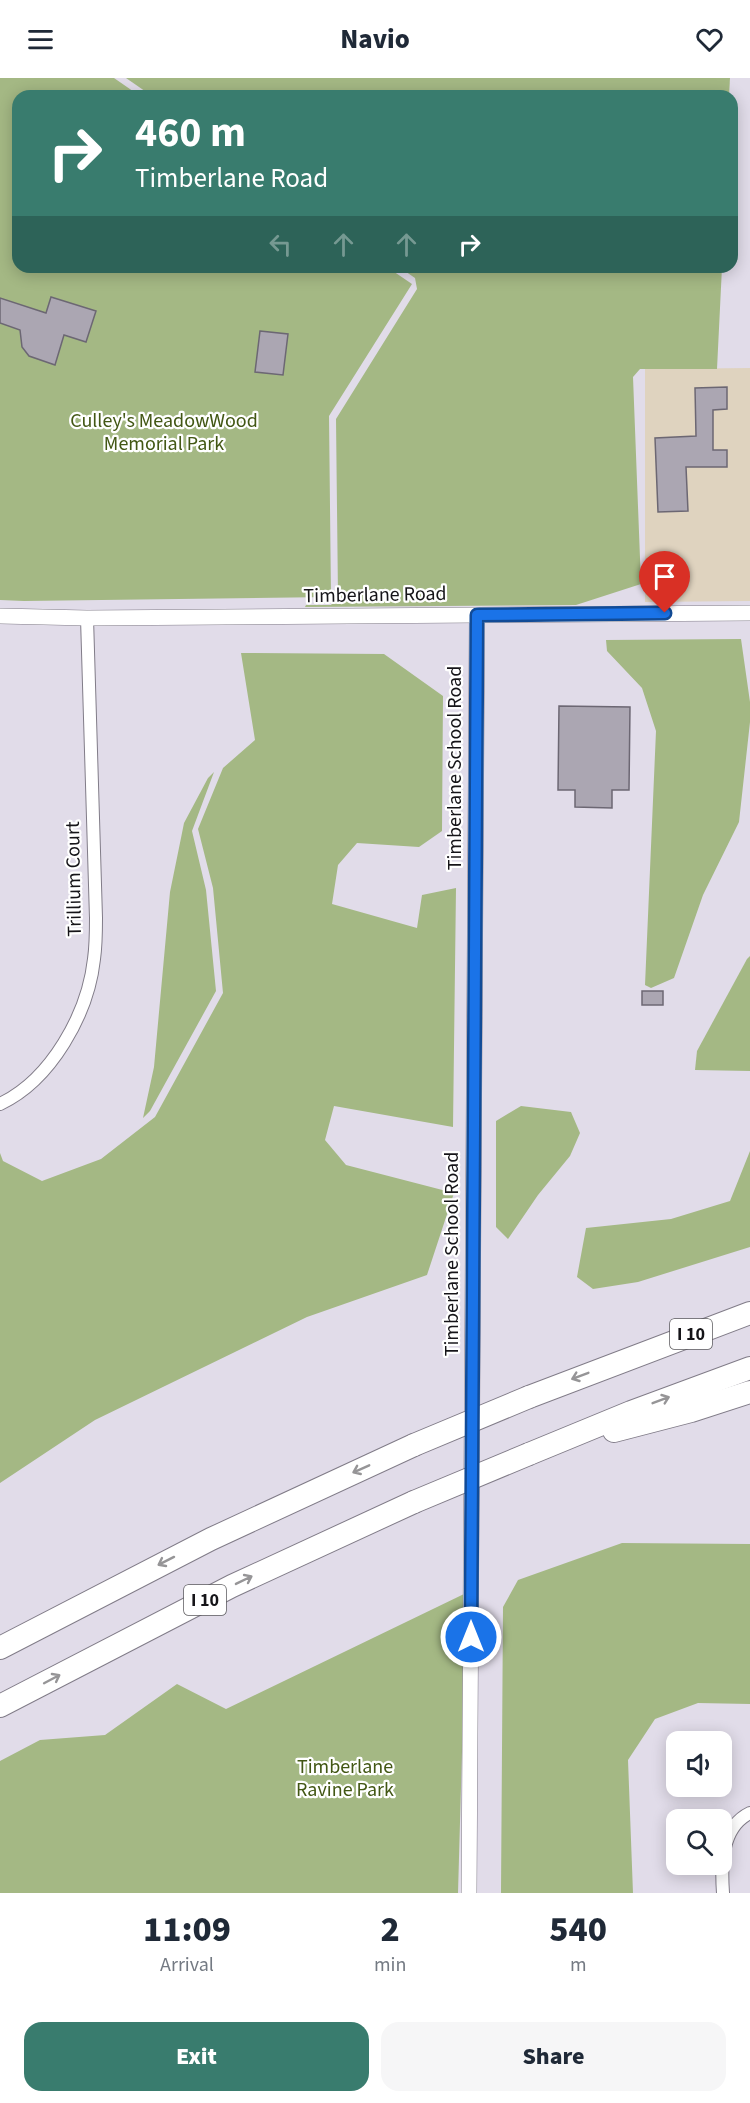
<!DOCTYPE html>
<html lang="en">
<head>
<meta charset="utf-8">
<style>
	:root { --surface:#fff; --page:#f6f6f7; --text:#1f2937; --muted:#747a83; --accent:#397c6e }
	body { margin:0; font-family:"Source Sans 3",sans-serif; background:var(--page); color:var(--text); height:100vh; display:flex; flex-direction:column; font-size:22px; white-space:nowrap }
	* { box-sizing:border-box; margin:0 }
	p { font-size:20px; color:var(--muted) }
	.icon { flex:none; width:33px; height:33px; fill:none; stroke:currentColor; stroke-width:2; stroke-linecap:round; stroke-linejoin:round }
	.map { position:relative; height:1815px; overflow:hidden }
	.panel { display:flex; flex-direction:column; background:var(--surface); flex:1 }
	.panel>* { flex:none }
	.top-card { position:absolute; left:12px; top:12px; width:726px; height:183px; border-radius:18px; box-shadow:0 3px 15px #0003; background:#397c6e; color:#fff; overflow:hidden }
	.fabs { position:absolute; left:666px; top:1653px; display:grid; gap:12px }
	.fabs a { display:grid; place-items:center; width:66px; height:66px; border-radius:12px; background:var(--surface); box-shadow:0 3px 15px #0003; font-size:30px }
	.pin { position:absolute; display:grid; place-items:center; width:51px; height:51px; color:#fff; margin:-62px -26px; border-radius:50% 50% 50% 0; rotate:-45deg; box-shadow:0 0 6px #0007 }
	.pin .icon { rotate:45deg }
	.me { position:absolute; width:66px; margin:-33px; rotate:0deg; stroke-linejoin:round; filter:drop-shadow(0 0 4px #0008) }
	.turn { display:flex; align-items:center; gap:21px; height:126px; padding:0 24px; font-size:27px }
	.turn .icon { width:78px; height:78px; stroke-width:2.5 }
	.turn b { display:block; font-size:42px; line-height:51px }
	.lanes { display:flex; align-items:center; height:57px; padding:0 24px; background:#0003; justify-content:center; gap:30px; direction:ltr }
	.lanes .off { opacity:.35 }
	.eta { display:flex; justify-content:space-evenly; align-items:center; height:102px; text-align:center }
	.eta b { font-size:36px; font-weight:800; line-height:42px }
	.action { display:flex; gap:12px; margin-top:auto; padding:12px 24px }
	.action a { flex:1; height:69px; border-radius:18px; background:var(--accent); color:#fff; font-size:24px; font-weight:800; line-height:69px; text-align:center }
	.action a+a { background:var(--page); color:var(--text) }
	header { display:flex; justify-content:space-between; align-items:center; height:78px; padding:0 24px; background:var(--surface); font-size:27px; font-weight:800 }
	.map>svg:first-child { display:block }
	.commercial { fill:#dfd3bf }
	.green { fill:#a4b884 }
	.building { fill:#aba6b2; stroke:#6c6773; stroke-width:1.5 }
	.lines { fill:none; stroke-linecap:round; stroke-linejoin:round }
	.minor-casing { stroke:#817c88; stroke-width:14 }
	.tertiary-casing { stroke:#817c88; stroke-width:16 }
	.motorway-casing { stroke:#817c88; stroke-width:24 }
	.minor { stroke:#fff; stroke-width:12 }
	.tertiary { stroke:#fff; stroke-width:15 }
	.motorway { stroke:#fff; stroke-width:22 }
	.motorway-bridge-casing { stroke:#817c88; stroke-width:24; stroke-linecap:butt }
	.motorway-bridge { stroke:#fff; stroke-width:22 }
	.oneway { stroke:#969597 }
	.route-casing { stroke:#114b97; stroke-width:15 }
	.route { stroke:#1a73e8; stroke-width:10 }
	.labels { text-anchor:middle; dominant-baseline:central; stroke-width:4.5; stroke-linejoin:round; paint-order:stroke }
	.shield { fill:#fff; stroke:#5b5a5d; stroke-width:1.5 }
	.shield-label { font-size:18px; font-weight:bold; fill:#151418 }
	.park-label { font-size:20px; fill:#425714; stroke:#fff }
	.street-label { font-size:20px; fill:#151418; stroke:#fff }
</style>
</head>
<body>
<header><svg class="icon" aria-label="menu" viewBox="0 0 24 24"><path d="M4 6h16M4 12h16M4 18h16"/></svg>Navio<svg class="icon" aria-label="heart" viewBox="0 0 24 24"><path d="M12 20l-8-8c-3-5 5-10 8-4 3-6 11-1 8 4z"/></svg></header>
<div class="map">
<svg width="750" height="1815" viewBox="0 0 750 1815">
	<rect width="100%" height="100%" fill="#e1dce9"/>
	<!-- commercial -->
	<polygon class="commercial" points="750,290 750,523 645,524 645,291"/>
	<!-- green -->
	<g class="green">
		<polygon points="0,0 114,0 140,18 18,18 18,189 387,189 412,206 329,338 331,519 24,523 0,522"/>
		<polygon points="126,0 730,0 729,18 152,18"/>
		<polygon points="399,189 722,189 717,291 640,291 633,299 641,506 576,527 305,529 306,527 331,527 338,519 336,341 417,211 415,200"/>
		<polygon points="741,561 750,624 750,644 739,744 703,817 674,900 651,910 645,907 656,653 642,610 607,573 606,562"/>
		<polygon points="241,575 384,576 443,618 442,753 419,769 357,765 338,787 332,826 417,850 422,817 456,810 453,1049 334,1028 325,1062 346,1087 454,1115 427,1197 307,1239 95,1342 0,1405 0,1075 3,1083 42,1103 101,1081 155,1039 223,915 213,810 198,751 223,690 255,662"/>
		<polygon points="214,694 192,753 206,812 216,913 150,1033 143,1040 154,989 170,814 181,760 184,745 208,700"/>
		<polygon points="750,878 750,993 695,992 697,973 747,881"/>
		<polygon points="521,1028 571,1034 580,1055 570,1078 538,1117 508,1161 496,1149 496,1043"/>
		<polygon points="750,1073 750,1169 638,1204 593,1211 577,1199 586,1150 671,1141 730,1123"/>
		<polygon points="622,1465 750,1466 750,1626 698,1625 655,1641 628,1682 633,1815 501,1815 503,1529 518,1502"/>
		<polygon points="464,1516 466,1532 458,1815 0,1815 0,1683 40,1662 105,1657 177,1606 226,1631"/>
	</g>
	<!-- building -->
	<g class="building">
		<polygon points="51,219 96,233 86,264 64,257 55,287 29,278 22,269 20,252 0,245 0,220 46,235"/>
		<polygon points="260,253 288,256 283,297 255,294"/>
		<polygon points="727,309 727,331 713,332 713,372 727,372 727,389 686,389 688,433 658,434 655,360 696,358 695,310"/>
		<polygon points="559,628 630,629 629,712 612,712 612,730 575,729 575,712 558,712"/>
		<rect x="642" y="913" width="21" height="14"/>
	</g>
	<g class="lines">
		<!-- minor casing -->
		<g class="minor-casing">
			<g id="minor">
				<path d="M0,1026C51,1002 88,936 94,881C96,867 96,853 96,840L87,540"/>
				<path d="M723,1815C721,1787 721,1749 750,1735"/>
			</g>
		</g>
		<!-- tertiary casing -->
		<g class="tertiary-casing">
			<g id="tertiary">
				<polyline points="0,538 87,540 750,535"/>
				<polyline points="469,1815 477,537"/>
			</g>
		</g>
		<!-- motorway casing -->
		<g class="motorway-casing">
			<g id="motorway">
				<polyline points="529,1319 750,1235"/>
				<polyline points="614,1353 691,1333 750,1314"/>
				<polyline points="529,1376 631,1334 750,1290"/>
				<polyline points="0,1570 211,1461 414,1367"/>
				<polyline points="0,1628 232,1508 414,1424"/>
			</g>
		</g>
		<!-- minor -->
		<use href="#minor" class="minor"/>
		<!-- tertiary -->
		<use href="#tertiary" class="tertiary"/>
		<!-- motorway -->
		<use href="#motorway" class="motorway"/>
		<!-- motorway-bridge casing -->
		<g class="motorway-bridge-casing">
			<g id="motorway-bridge">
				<polyline points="414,1367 529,1319"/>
				<polyline points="414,1424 529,1376"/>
			</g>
		</g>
		<!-- motorway-bridge -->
		<use href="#motorway-bridge" class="motorway-bridge"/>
	</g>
	<!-- one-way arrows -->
	<defs><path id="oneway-shaft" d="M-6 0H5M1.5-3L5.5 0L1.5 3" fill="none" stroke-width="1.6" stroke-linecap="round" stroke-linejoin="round" transform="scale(1.5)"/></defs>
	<g class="oneway">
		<use href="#oneway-shaft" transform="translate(580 1298) rotate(159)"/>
		<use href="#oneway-shaft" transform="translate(661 1322) rotate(-21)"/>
		<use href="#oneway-shaft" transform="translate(361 1391) rotate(156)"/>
		<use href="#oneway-shaft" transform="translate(166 1483) rotate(153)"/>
		<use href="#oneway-shaft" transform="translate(244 1502) rotate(-26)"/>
		<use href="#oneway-shaft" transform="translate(52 1601) rotate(-28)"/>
	</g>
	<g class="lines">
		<!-- route casing -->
		<g class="route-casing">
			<polyline id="route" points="471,1559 477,537 665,535"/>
		</g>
		<!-- route -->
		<use href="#route" class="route"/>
	</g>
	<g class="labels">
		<!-- shield labels -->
		<g class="shield">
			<rect x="670" y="1241" width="42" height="30" rx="4.5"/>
			<rect x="184" y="1507" width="42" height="30" rx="4.5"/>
		</g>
		<g class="shield-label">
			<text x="691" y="1256">I 10</text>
			<text x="205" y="1522">I 10</text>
		</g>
		<!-- park labels -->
		<g class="park-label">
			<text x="164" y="343">Culley's MeadowWood<tspan x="164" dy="23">Memorial Park</tspan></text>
			<text x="345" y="1689">Timberlane<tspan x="345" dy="23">Ravine Park</tspan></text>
		</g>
		<!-- street labels -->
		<g class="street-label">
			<text transform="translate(375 517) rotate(-1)">Timberlane Road</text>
			<text transform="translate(455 690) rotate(-90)">Timberlane School Road</text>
			<text transform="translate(74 801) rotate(-91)">Trillium Court</text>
			<text transform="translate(452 1176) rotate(-90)">Timberlane School Road</text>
		</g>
	</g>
</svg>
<div class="fabs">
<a><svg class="icon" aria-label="sound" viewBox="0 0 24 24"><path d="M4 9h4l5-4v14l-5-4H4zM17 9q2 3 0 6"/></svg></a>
<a><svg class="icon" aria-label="search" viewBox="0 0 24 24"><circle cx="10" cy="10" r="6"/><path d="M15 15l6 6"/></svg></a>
</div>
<div class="pin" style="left:665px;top:535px;background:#d93025"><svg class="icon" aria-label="arrive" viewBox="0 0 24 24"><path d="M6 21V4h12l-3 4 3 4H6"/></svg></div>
<svg class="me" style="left:471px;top:1559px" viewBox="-20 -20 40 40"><circle r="17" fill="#1a73e8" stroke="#fff" stroke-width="3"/><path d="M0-11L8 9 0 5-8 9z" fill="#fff"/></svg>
<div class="top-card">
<div class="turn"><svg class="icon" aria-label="right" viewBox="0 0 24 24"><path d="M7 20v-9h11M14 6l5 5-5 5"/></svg><div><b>460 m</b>Timberlane Road</div></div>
<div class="lanes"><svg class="icon off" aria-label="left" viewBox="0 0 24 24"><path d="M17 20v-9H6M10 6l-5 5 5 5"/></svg><svg class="icon off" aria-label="ahead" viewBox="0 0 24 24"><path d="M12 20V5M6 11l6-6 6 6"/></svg><svg class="icon off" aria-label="ahead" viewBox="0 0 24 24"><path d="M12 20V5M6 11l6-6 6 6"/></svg><svg class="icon" aria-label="right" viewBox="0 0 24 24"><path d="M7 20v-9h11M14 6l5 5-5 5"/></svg></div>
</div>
</div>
<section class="panel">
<div class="eta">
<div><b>11:09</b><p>Arrival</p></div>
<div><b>2</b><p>min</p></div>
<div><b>540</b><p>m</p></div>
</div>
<div class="action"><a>Exit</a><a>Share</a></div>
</section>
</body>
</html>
